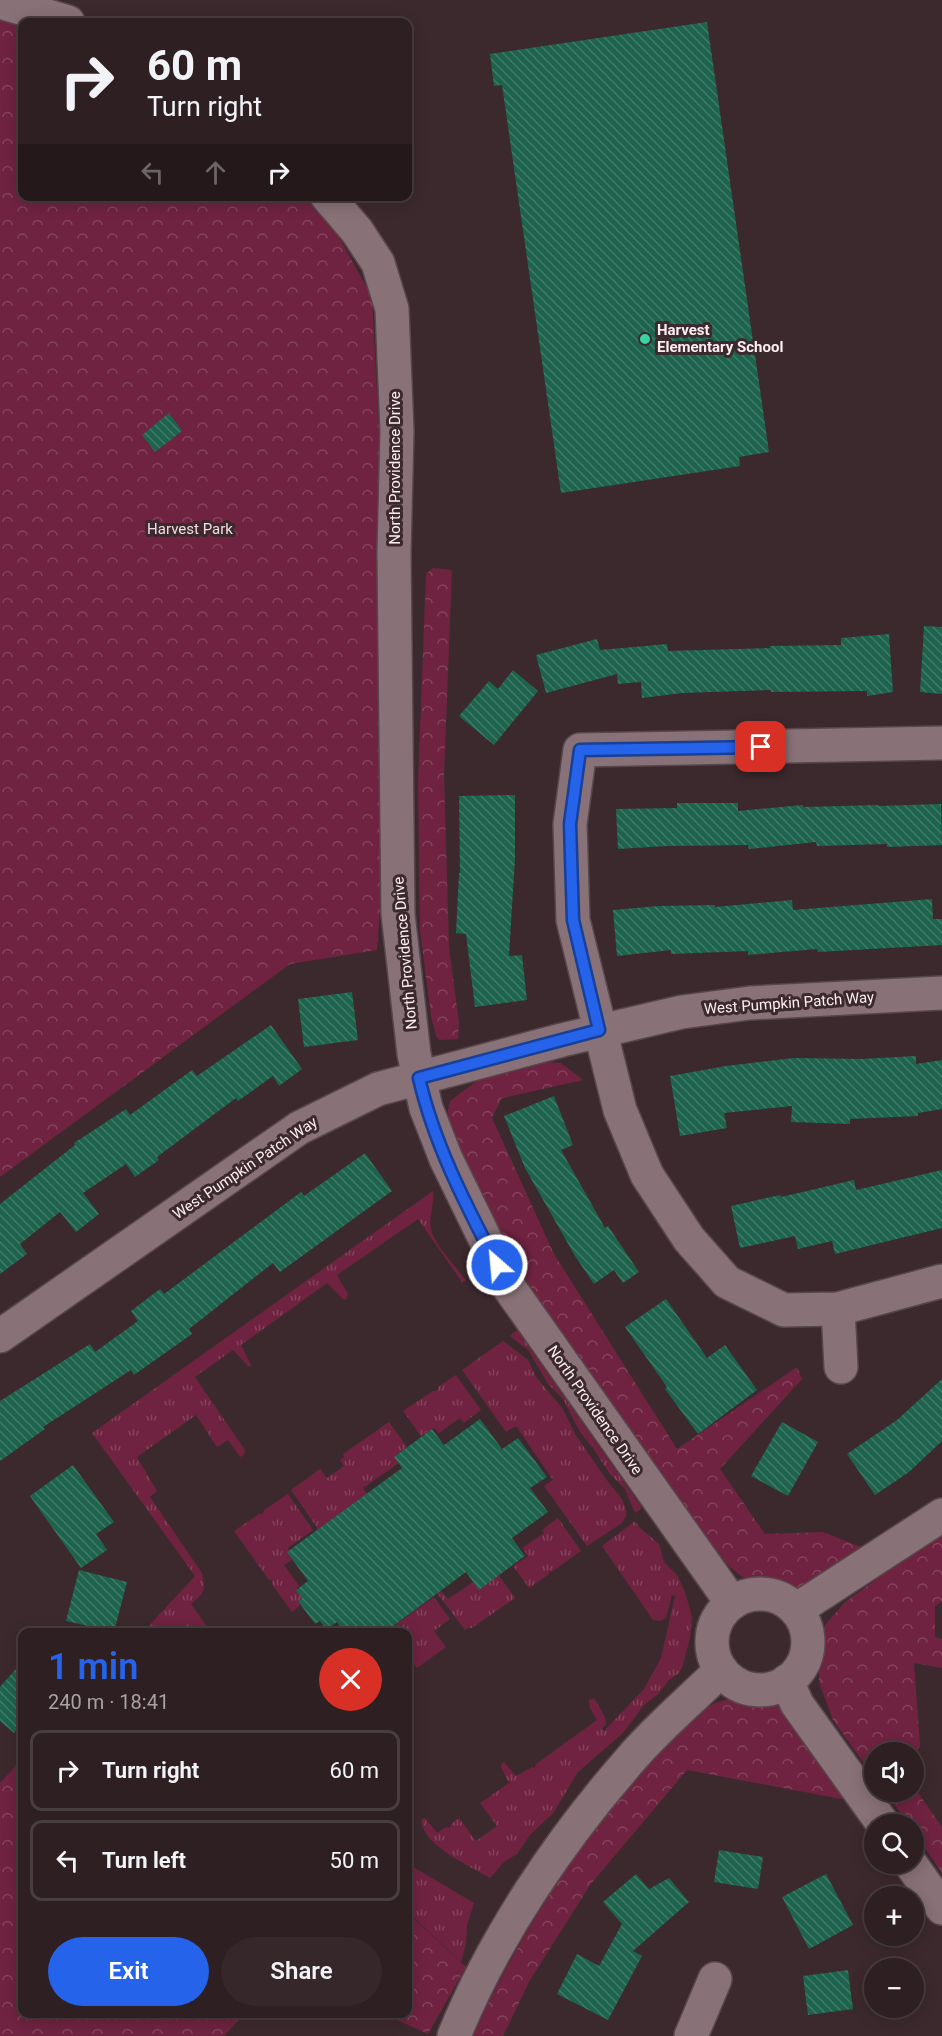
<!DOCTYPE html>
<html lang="en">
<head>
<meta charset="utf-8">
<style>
	:root { --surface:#2d1f22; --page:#35272a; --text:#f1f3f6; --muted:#a7a2a5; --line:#483d40; --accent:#2563eb }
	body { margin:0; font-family:Roboto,sans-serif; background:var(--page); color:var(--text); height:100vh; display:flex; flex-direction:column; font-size:22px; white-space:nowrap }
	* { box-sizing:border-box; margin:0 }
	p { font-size:20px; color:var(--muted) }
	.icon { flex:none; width:33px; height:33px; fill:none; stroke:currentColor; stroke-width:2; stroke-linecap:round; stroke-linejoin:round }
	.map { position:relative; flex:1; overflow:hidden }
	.drawer { position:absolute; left:18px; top:1628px; width:394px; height:390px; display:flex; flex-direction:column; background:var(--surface); border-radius:12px; box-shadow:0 3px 15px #0003,0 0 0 2px var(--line) }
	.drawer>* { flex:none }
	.banner { position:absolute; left:18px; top:18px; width:394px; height:183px; border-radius:12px; box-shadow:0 3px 15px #0003,0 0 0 2px var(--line); background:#2d1f22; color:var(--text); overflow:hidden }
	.buttons { position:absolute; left:864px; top:1742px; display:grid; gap:12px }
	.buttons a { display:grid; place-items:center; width:60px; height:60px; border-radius:50%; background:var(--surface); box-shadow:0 3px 15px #0003,0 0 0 2px var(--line); font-size:30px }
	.pin { position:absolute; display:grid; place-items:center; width:51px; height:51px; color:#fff; margin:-26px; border-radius:12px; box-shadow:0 3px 9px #0006 }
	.me { position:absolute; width:66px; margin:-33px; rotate:333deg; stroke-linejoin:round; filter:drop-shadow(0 0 4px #0008) }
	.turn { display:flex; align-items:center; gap:21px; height:126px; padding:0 30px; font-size:27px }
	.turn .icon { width:78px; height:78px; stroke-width:2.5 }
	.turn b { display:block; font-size:42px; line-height:51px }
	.lanes { display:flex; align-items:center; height:57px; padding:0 30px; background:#0003; justify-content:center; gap:30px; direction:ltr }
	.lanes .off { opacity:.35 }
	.round { display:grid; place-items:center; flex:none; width:63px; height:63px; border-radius:32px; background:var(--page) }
	.head { display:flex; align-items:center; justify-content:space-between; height:102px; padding:0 30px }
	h1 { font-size:36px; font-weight:600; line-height:45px; color:var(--accent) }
	.primary-button { display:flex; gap:12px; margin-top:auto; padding:12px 30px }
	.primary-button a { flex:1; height:69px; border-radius:36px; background:var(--accent); color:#fff; font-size:24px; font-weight:600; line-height:69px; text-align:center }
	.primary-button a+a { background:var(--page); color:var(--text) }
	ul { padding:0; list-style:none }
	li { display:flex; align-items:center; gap:18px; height:81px; margin:0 12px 9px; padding:0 18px; border:3px solid var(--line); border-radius:12px }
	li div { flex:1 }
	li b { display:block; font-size:22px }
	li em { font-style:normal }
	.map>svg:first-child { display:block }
	.grass { fill:url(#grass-tufts) }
	.park { fill:url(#park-crowns) }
	.building { fill:url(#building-back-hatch) }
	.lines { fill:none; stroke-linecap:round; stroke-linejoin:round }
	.minor-casing { stroke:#57464b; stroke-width:36 }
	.minor { stroke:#887177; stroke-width:33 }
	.route-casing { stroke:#184099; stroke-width:15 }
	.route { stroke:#2563eb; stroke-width:10 }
	.poi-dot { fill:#38d4a6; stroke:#3c292e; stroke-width:2 }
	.labels { text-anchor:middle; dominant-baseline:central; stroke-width:6; stroke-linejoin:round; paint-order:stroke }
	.poi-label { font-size:15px; font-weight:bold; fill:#fceef2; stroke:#3c292e; text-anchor:start }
	.street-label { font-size:15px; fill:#fceef2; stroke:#3c292e }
	.park-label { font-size:15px; fill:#f6dae1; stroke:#3c292e }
</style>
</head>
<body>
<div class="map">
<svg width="942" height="2036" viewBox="0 0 942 2036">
	<defs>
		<pattern id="grass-tufts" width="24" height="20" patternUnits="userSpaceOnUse" patternTransform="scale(1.5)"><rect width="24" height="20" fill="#6f2340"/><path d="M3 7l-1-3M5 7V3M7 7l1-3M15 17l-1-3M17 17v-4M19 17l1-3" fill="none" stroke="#84435c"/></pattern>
		<pattern id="park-crowns" width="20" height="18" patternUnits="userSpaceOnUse" patternTransform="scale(1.5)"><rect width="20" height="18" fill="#6f2340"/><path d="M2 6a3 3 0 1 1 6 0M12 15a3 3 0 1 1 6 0" fill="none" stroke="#84435c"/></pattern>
		<pattern id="building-back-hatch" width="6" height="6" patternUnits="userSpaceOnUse" patternTransform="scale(1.5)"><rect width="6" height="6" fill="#1d634d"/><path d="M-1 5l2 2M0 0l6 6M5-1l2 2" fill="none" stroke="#3f7a67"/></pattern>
	</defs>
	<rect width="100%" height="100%" fill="#3c292e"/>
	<!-- grass -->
	<g class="grass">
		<path d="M433,1191C435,1204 428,1216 431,1229C434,1245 457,1267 466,1281L462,1282L418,1219L337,1275L348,1294L346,1300L343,1299L327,1283L241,1345L251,1365L249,1367L233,1350L195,1377L245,1450L244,1455L240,1457L228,1440L217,1447L196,1415L137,1457L157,1491L150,1497L202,1573C206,1591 205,1592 191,1604L211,1632H143L195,1576L92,1433Z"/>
		<polygon points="517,1330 642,1508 635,1513 625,1489 609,1473 593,1448 580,1432 563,1399 548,1384 528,1350 510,1336"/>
		<polygon points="503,1341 528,1360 536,1377 563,1409 575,1434 606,1479 622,1499 626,1510 626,1516 622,1523 587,1546 544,1486 553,1480 516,1426 506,1432 462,1370"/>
		<polygon points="456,1375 481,1410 464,1423 460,1418 439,1433 434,1428 421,1436 403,1411 433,1391 437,1391 438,1387"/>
		<polygon points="389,1422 407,1447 395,1456 399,1463 363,1488 369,1497 320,1532 291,1490 320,1469 327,1478 344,1466 340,1460 344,1457 343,1454"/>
		<polygon points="288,1494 313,1530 288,1548 293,1559 284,1565 299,1586 296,1589 302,1598 298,1601 301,1604 292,1612 272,1584 272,1580 269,1580 234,1531 259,1514 263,1514 264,1510"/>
		<polygon points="558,1518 581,1551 553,1571 549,1571 549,1574 529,1588 513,1566 528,1556 522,1548 544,1533 542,1530"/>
		<path d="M635,1521L639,1527L659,1544L664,1562L677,1575L685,1592L692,1617L690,1638L682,1668L679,1673L669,1680L658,1694L644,1705L623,1733L578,1772L554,1812L530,1835L517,1854L504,1862L490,1878C472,1867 419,1844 422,1819L425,1818L437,1833L446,1827L450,1828L451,1824L459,1818L476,1841L497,1826L480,1803L509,1783L501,1767L502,1763L504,1762L516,1776L532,1767L535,1768L536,1764L597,1720L590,1708L589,1700L594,1698L605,1717L606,1724L602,1729L604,1731L644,1689L661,1658L675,1596L672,1595L666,1618L660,1621L653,1620L602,1546Z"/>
		<polygon points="497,1573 515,1598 472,1628 468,1628 465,1630 437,1593 441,1591 448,1599 479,1578"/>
		<polygon points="434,1597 450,1619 434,1631 446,1647 417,1668 408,1655 408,1632 392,1632 390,1629"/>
		<polygon points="408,1864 474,1903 467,1925 466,1944 461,1962 408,1912"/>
	</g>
	<!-- park -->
	<g class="park">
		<polygon points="0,18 22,24 22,196 306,197 335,230 372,297 380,451 382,882 377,950 290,964 0,1177"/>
		<polygon points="433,568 452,570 444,775 449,947 459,1023 458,1039 440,1040 436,1036 431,1016 420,930 418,783 426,574"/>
		<polygon points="549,1062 561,1063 583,1080 502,1098 492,1118 554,1254 677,1449 797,1367 802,1379 720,1469 765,1534 823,1532 866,1549 824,1581 793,1590 765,1587 741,1576 719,1558 595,1380 533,1294 485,1204 449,1124 448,1110 450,1101 481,1078"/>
		<polygon points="942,1532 942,1601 935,1606 935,1637 942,1639 942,1668 914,1663 920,1746 914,1755 914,1752 874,1752 874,1777 833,1720 819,1682 819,1643 825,1625 845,1602"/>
		<path d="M744,1696C755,1697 766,1698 776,1703C804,1716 834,1774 852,1801L687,1770L590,1885L530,1980L503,2036H473C521,1930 585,1831 666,1747C677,1735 699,1710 713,1704C723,1700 734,1698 744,1696Z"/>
		<polygon points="22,1759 22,2013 245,2013 224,2036 0,2036 0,1783"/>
		<polygon points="914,1787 942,1827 942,1873 914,1832 914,1824 908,1824 885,1791 914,1791"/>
		<polygon points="408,1913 466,1967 428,2034 382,2013 408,2013"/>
	</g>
	<!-- building -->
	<g class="building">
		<polygon points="707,22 769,452 739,457 740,466 561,493 502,85 494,86 490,54"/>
		<polygon points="169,413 182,431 155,452 142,435"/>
		<polygon points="924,626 942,627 942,694 920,692"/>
		<polygon points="889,634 893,692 867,696 867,691 771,692 771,690 682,693 642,698 641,682 618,684 617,674 546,693 536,655 597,639 600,650 667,644 668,651 770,648 770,646 841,645 841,638"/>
		<polygon points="513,670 538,691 494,745 459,716 489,681 498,689"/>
		<polygon points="515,795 515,858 509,956 522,955 527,1000 475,1007 466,934 456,933 459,873 460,873 459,796"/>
		<polygon points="677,803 738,803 738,811 803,805 803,807 878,805 878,806 941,804 942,845 887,847 887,844 817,846 816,842 749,849 748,845 666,846 618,849 616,809 677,808"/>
		<polygon points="932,899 933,919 942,919 942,945 818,952 817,949 748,955 748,951 671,954 671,950 617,956 613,910 659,906 715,905 715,907 792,900 793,910"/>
		<polygon points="352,992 358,1040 304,1047 298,999"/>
		<polygon points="271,1025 302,1069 279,1086 273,1076 238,1101 236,1098 157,1157 159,1160 135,1177 126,1164 83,1193 99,1214 76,1232 60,1212 20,1244 27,1254 0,1274 0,1204 75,1145 74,1143 126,1109 130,1115 192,1070 197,1076"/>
		<polygon points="916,1056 916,1064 942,1060 942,1109 918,1113 918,1116 850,1119 850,1124 791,1122 792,1106 724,1113 727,1128 680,1136 670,1076 726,1066 794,1058 861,1059"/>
		<polygon points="554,1096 573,1145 561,1150 605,1228 608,1226 639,1272 623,1283 614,1270 594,1284 575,1256 525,1168 504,1116"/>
		<polygon points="365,1153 392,1191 280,1272 273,1263 189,1329 192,1334 134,1375 131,1370 43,1427 45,1429 0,1461 0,1401 90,1344 95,1352 138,1321 131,1311 160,1289 164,1294 301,1192 304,1196"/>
		<polygon points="942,1170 942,1228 835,1254 832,1241 798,1249 795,1236 740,1248 731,1206 780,1195 781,1197 854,1180 856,1190"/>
		<polygon points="666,1299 707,1358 725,1345 757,1390 698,1434 665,1389 667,1387 625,1327"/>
		<polygon points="942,1379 942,1441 909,1472 875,1495 847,1454 897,1420"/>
		<polygon points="480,1419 502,1449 518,1438 547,1477 530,1488 548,1512 512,1538 525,1556 479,1590 466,1572 385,1632 344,1632 337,1622 326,1630 320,1621 315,1624 298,1601 302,1598 296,1590 308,1581 287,1552 402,1468 394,1457 432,1429 444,1445"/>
		<polygon points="782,1422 818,1442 788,1496 751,1476"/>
		<polygon points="73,1465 114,1522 96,1534 107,1550 81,1568 30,1496"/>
		<polygon points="79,1570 127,1582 114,1632 66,1621"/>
		<polygon points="22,1662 22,1724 14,1733 0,1721 0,1687"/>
		<polygon points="719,1850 763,1857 758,1889 714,1882"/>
		<polygon points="636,1874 649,1889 669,1878 689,1902 633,1951 642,1956 608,2020 557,1994 577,1954 599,1966 622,1924 603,1902"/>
		<polygon points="826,1874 853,1925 809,1949 782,1897"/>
		<polygon points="848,1970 853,2009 808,2015 803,1976"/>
	</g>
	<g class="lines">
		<!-- minor casing -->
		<g class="minor-casing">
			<g id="minor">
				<polyline points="0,2 68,22"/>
				<polyline points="327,196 357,231 378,263 392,309 397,431 394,553 398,914 414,1054 426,1108 446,1159 508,1286 732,1603"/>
				<polyline points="942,743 580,750 570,824 573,920 620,1110 647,1175 689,1239 727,1282 784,1310 838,1309 942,1281"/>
				<polyline points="838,1309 841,1367"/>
				<polyline points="0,1336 299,1128 378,1089 562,1040 682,1012 750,1003 942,993"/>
				<circle cx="760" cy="1642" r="48"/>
				<polyline points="796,1610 942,1515"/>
				<polyline points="787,1681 797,1704 883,1824"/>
				<polyline points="910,1863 942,1908"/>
				<path d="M454,2036C494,1937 560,1840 630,1760C657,1728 691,1700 721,1670"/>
				<polyline points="691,2036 715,1979"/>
			</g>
		</g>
		<!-- minor -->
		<use href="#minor" class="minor"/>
	</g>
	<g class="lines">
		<!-- route casing -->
		<g class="route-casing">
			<path id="route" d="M497,1265C466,1205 434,1144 419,1078L599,1030L573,920L570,824L580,750L761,747"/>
		</g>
		<!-- route -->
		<use href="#route" class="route"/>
	</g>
	<!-- markers -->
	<circle class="poi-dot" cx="645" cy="339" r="6"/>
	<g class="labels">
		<!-- poi labels -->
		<g class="poi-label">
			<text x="657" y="330">Harvest<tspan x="657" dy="17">Elementary School</tspan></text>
		</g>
		<!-- street labels -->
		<g class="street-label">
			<text transform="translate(395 468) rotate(-90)">North Providence Drive</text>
			<text transform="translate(405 953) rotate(-95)">North Providence Drive</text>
			<text transform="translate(789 1003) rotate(-4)">West Pumpkin Patch Way</text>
			<text transform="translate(245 1168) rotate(-34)">West Pumpkin Patch Way</text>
			<text transform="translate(595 1410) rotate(55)">North Providence Drive</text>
		</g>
		<!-- park labels -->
		<g class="park-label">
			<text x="190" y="529">Harvest Park</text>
		</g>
	</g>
</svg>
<div class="buttons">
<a><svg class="icon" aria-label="sound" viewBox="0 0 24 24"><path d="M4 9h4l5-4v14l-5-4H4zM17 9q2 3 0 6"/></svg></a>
<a><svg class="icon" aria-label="search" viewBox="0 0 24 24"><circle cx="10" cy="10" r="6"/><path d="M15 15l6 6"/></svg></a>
<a>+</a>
<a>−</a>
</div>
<div class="pin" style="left:761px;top:747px;background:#d93025"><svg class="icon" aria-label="arrive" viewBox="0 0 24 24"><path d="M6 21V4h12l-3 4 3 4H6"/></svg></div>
<svg class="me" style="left:497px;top:1265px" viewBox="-20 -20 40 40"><circle r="17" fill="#2563eb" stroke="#fff" stroke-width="3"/><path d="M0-11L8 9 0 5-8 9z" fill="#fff"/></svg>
<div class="banner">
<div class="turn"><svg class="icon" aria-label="right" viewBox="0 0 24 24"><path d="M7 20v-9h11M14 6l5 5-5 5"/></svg><div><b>60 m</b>Turn right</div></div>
<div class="lanes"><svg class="icon off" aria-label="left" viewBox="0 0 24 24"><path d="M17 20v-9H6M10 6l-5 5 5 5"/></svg><svg class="icon off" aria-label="ahead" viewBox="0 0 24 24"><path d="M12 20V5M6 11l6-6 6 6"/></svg><svg class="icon" aria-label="right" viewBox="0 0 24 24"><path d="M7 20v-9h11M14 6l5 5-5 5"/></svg></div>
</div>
<section class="drawer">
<div class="head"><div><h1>1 min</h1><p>240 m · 18:41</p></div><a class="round" style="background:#d93025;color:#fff"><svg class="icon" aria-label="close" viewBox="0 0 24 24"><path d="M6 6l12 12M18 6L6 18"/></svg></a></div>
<ul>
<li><svg class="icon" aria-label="right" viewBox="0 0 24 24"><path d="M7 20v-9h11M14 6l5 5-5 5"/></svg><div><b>Turn right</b></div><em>60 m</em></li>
<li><svg class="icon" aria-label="left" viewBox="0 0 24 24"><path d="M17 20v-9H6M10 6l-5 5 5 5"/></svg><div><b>Turn left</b></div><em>50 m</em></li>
</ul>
<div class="primary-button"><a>Exit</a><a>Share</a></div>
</section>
</div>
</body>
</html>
